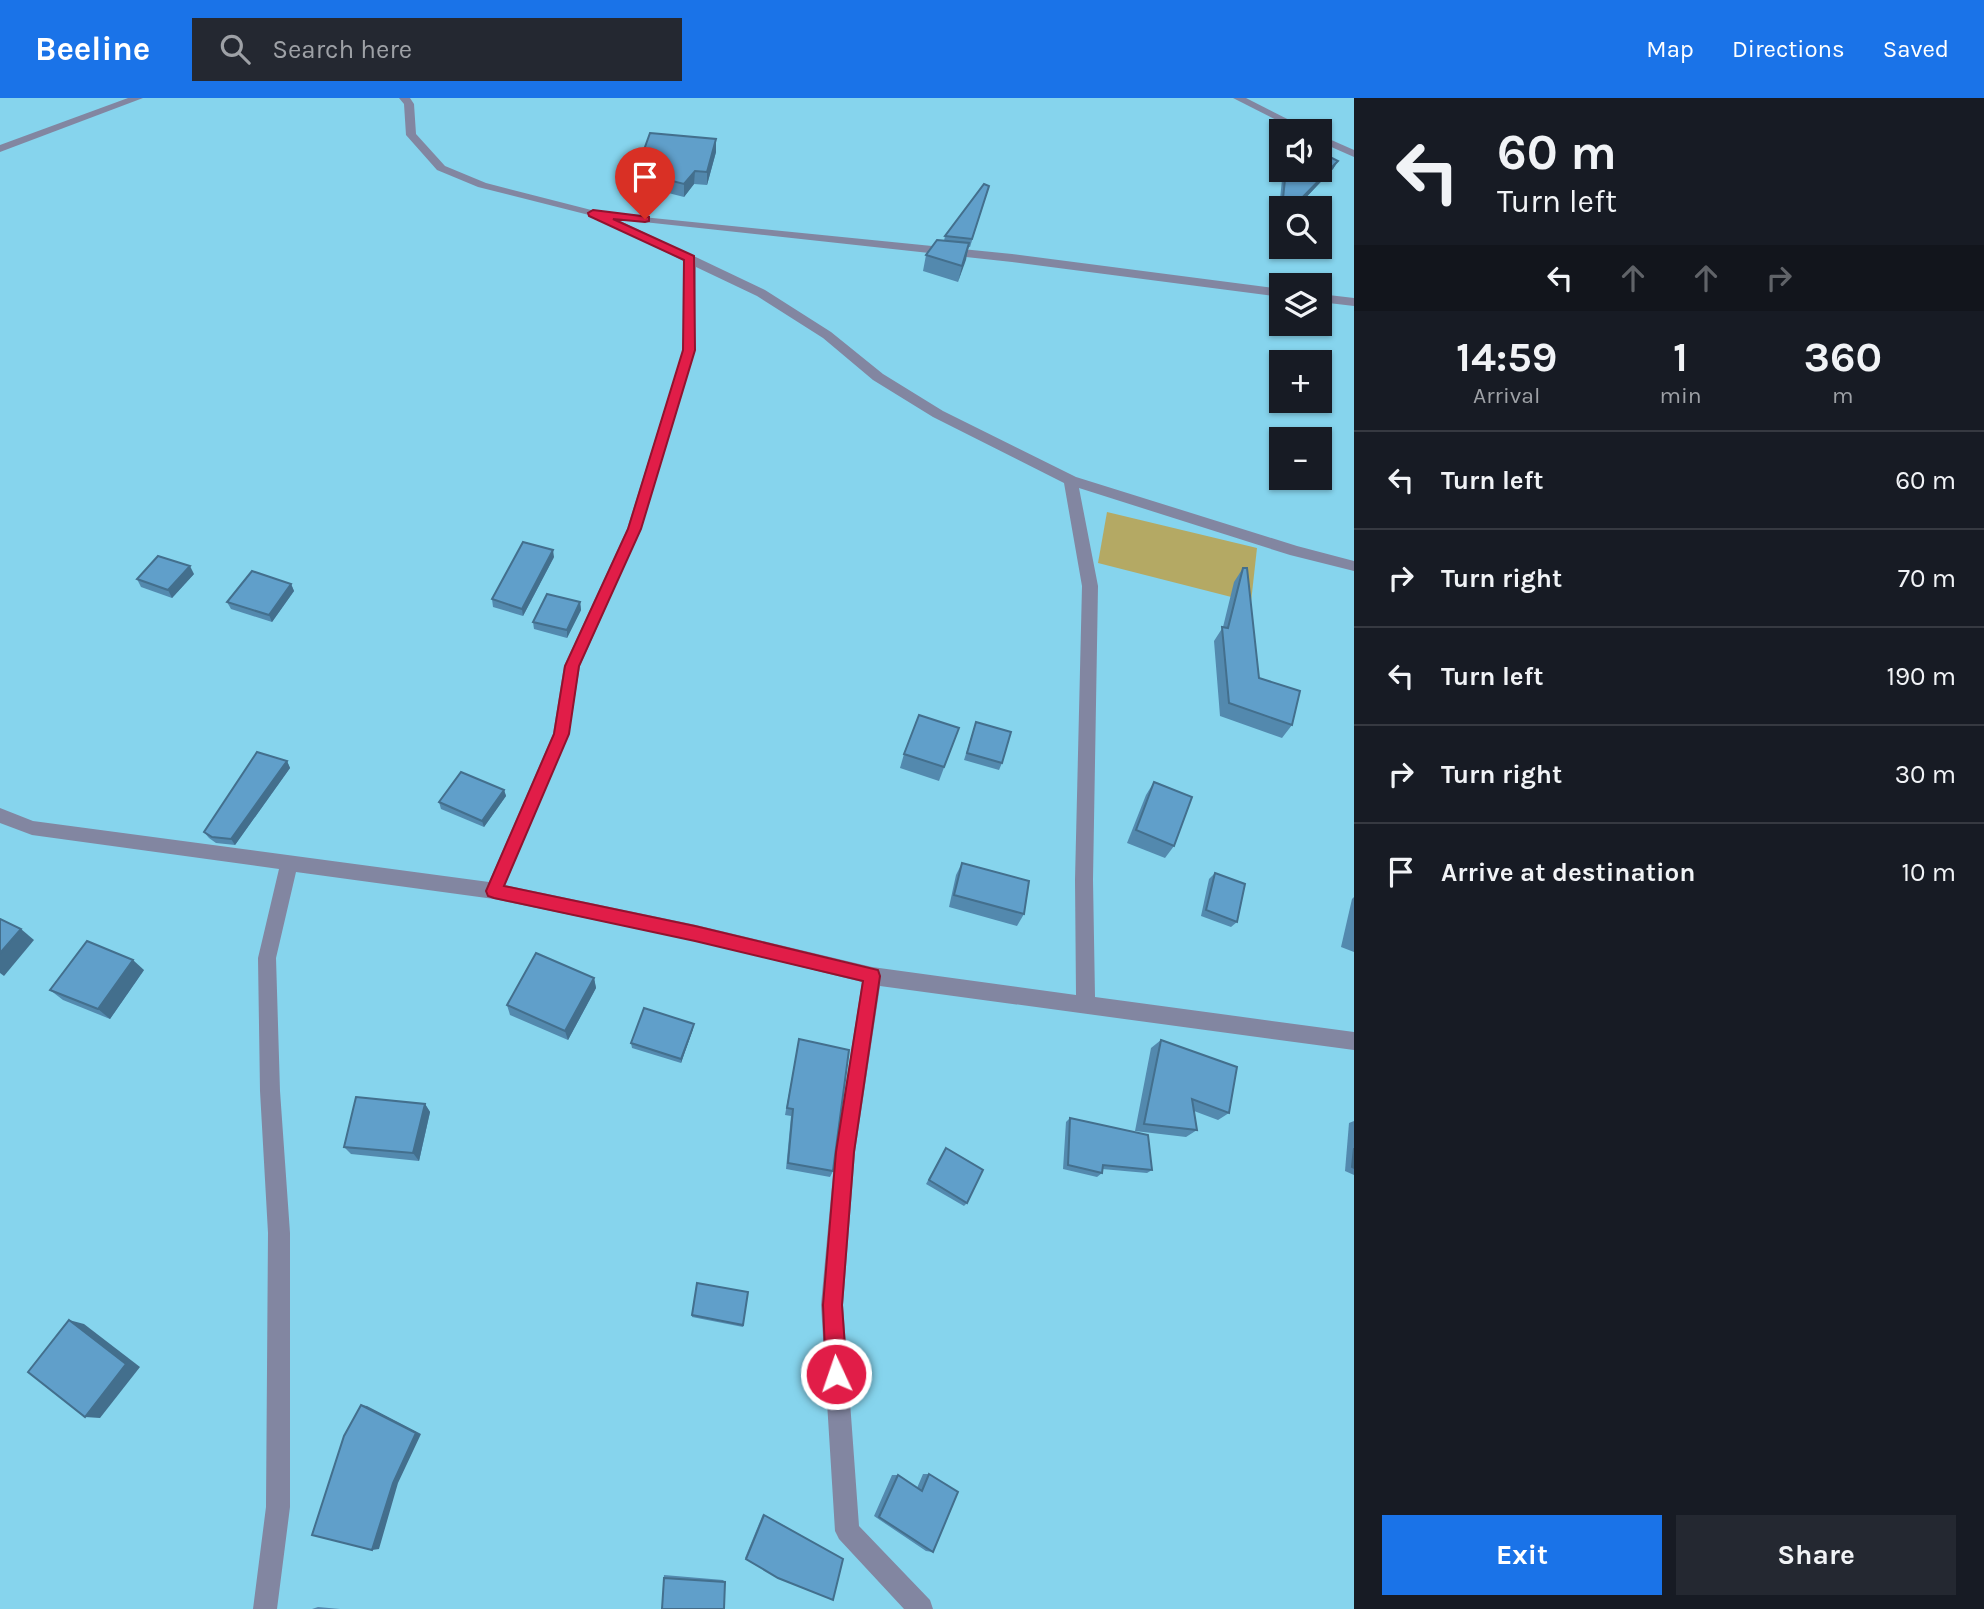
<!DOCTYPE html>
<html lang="en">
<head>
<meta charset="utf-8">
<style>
	:root { --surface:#171b24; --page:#242831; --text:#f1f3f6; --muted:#9ea1a6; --line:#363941; --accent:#1a73e8 }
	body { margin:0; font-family:Karla,sans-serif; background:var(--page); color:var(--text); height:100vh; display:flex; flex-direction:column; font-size:26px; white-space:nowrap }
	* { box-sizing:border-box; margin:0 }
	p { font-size:23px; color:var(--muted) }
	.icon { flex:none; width:38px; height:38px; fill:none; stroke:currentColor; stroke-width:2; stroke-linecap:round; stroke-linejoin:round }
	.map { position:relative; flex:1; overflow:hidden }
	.sheet { display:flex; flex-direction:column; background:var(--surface); width:630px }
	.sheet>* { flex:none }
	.banner { background:#171b24; color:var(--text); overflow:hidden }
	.tools { position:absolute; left:1269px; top:21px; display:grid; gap:14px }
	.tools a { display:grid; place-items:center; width:63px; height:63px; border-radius:0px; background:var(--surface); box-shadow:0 2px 5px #0004; font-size:35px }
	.pin { position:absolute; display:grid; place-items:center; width:60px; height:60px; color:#fff; margin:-72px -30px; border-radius:50% 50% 50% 0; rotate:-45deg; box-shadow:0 0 7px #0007 }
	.pin .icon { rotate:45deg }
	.me { position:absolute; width:77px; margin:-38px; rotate:357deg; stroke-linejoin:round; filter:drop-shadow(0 0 5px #0008) }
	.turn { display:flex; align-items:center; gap:24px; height:147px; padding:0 28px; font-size:32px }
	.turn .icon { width:91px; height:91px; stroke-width:2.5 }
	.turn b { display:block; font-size:49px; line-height:60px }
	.lanes { display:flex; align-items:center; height:66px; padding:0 28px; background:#0003; justify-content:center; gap:35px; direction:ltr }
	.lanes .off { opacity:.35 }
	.eta { display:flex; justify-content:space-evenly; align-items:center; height:119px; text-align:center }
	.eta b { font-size:42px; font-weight:700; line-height:49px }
	.primary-button { display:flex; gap:14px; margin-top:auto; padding:14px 28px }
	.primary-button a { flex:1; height:80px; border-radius:0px; background:var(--accent); color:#fff; font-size:28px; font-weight:700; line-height:80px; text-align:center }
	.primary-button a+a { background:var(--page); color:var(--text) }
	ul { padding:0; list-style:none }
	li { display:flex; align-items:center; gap:21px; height:98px; padding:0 28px; border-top:2px solid var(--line) }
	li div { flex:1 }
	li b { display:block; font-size:26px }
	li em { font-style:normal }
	header { display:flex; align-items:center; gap:42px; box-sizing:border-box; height:98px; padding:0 35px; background:var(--accent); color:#fff }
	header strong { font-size:33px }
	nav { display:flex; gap:38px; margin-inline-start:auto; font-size:24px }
	.search { width:490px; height:63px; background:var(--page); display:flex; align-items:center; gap:18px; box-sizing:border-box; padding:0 24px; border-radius:0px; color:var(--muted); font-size:26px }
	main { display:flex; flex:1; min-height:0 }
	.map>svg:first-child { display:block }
	.green { fill:#b4a964 }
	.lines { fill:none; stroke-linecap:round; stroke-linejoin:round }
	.minor { fill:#8286a1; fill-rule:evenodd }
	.wall { fill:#5389ae }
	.shaded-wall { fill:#436f8d }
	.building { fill:#609fca; stroke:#436f8d; stroke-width:2 }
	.route { fill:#e11d48; stroke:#92132f; stroke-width:2 }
</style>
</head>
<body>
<header>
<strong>Beeline</strong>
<div class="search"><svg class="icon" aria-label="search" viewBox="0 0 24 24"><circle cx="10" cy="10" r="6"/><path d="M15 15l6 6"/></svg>Search here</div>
<nav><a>Map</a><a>Directions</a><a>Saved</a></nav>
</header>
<main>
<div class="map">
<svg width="1354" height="1511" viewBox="0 0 1354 1511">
	<rect width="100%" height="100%" fill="#86d4ed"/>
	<!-- green -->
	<polygon class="green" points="1107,414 1257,450 1251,504 1098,465"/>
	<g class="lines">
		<!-- minor -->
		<g class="minor">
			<polygon points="128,0 143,0 0,54 0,47"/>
			<path d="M399,0H410L414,6L416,36L445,68L486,85L603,115L1012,156L1281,191V199L1012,164L616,121L765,192L831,234L883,276L943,313L1076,379L1297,448L1354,463V473L1290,457L1079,390L1098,488L1093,782L1095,899L1354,934V952L880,888L855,1054L843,1207L859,1428L930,1502L933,1511H904L839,1441L835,1433L821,1207L835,1054L862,884L696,843L494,801L296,774L276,860L280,993L290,1135V1409L277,1511H253L266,1409L268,1135L260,993L258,860L279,771L32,737L0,725V710L33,723L489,784L553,636L564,568L627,431L683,252L684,163L589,117L478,89L437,72L406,37L404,6ZM696,169L757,198L823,240L873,282L933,319L1064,385L1082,488L1075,782L1076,897L872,869L696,827L505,787L569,636L580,568L641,431L695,252Z"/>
			<polygon points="1233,0 1246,0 1311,33 1298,33"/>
			<polygon points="1320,37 1354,52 1354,59 1320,44"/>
			<polygon points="1320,196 1354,200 1354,208 1320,204"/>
		</g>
	</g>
	<!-- wall -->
	<g class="wall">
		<polygon points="716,54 707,87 694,86 684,99 637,87 636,74"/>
		<polygon points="1338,63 1333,71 1296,110 1281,110 1281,125 1277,130 1283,72 1320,72"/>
		<polygon points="989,88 970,149 969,149 958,184 923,173 926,157 944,143 945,138"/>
		<polygon points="554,459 523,518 493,509 492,501"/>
		<polygon points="1243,470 1259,580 1292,627 1282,640 1220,618 1214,543 1223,529 1234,484"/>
		<polygon points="194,476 172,500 141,489 137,481"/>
		<polygon points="291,486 294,493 272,524 231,511 227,504"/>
		<polygon points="580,504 581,512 567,540 534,531 533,524"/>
		<polygon points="976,624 1002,665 999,672 964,662"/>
		<polygon points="959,630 939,683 900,670 904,656"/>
		<polygon points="287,663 290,670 235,747 216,745 209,740 204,734"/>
		<polygon points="1154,684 1174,748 1165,760 1127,745 1146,697"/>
		<polygon points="504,692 506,698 484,729 441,711 439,704"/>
		<polygon points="962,765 1024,816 1017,828 949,809 956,777"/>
		<polygon points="1215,775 1237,824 1231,829 1201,818 1209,781"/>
		<polygon points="1354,799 1354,854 1341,849 1352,801"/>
		<polygon points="144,872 110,921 63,902 50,892"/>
		<polygon points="594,880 596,890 568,942 510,917 507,907"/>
		<polygon points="693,931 681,965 632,950 631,945"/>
		<polygon points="799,941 833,1073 830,1079 786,1071 791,1018 785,1017"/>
		<polygon points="1161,942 1229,1015 1218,1022 1194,1013 1197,1032 1186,1039 1135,1033 1151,950"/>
		<polygon points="425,1006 430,1014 419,1063 351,1056 344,1049"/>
		<polygon points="1070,1020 1152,1072 1147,1075 1102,1071 1102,1075 1097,1079 1063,1071 1066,1024"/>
		<polygon points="1354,1023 1354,1077 1345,1073 1349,1025"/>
		<polygon points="946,1050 967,1105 964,1108 926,1086"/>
		<polygon points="692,1217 743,1227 743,1229 692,1219"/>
		<polygon points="923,1376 929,1376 933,1454 926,1453 874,1418 892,1377 898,1377 917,1390"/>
		<polygon points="763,1416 843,1461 746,1461 745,1460"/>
		<polygon points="664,1477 723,1482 725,1484 662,1511"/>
		<polygon points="318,1509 340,1511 312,1511"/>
	</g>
	<!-- shaded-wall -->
	<g class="shaded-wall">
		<polygon points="716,41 716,54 707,87 707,74"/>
		<polygon points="1338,63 1333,71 1296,110 1292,110"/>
		<polygon points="695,73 694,86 684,99 684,86"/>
		<polygon points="969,145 966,162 958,184 962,168"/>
		<polygon points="553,452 554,459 523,518 522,511"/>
		<polygon points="190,468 194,476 172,500 168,492"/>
		<polygon points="291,486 294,493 272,524 269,517"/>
		<polygon points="580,504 581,512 567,540 567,532"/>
		<polygon points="287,663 290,670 235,747 231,741"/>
		<polygon points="504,692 506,698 484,729 482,723"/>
		<polygon points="21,831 34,842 4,878 0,875 0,855"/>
		<polygon points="133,862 144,872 110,921 98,911"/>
		<polygon points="594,880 596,890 568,942 565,933"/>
		<polygon points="694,926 693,931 681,965 681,961"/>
		<polygon points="425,1006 430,1014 419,1063 413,1055"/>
		<polygon points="69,1222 84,1226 140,1269 100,1320 85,1319"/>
		<polygon points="361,1307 367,1308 421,1336 398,1385 379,1451 372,1452"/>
	</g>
	<!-- building -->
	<g class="building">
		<polygon points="650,35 716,41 707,74 695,73 684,86 636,74"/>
		<polygon points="1320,54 1338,63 1292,110 1282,110 1286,72 1320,72"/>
		<polygon points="984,86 989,88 972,141 945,138"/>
		<polygon points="937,142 969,145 962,168 926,157"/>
		<polygon points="523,444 553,452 522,511 492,501"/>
		<polygon points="158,458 190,468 168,492 137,481"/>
		<polygon points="1243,470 1247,470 1259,580 1300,593 1292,627 1229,605 1222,529 1228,530"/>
		<polygon points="252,473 291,486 269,517 227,504"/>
		<polygon points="547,496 580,504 567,532 533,524"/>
		<polygon points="919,617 959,630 944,669 904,656"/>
		<polygon points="976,624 1011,634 1002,665 967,655"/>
		<polygon points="257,654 287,663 231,741 212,739 204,734"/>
		<polygon points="461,674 504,692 482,723 439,704"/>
		<polygon points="1154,684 1192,699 1174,748 1136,732"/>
		<polygon points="962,765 1029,783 1024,816 954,797"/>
		<polygon points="1215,775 1245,786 1237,824 1206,812"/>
		<polygon points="0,821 21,831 0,855"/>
		<polygon points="87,843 133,862 98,911 50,892"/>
		<polygon points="536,855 594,880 565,933 507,907"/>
		<polygon points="644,910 694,926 681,961 631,945"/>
		<polygon points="799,941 849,952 833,1073 788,1065 793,1011 787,1010"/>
		<polygon points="1161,942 1237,969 1229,1015 1192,1001 1197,1032 1144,1026"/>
		<polygon points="356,999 425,1006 413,1055 344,1049"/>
		<polygon points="1070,1020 1148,1037 1152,1072 1103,1067 1102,1075 1068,1067"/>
		<polygon points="946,1050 983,1072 967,1105 929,1082"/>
		<polygon points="1354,1050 1354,1070 1352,1069"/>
		<polygon points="697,1185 748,1194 743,1227 692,1217"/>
		<polygon points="69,1222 126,1266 85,1319 28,1274"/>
		<polygon points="361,1307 416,1335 393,1385 372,1452 312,1437 344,1338"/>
		<polygon points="929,1376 958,1394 933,1454 879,1419 898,1377 922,1393"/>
		<polygon points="764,1417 843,1461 833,1502 778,1480 746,1461"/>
		<polygon points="664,1480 725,1484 724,1511 662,1511"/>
	</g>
	<!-- route -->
	<polygon class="route" points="593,112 649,119 649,123 645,124 613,121 694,158 695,252 641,431 579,568 569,636 504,788 695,828 878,872 880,878 854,1054 842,1207 847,1276 844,1284 836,1287 829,1284 826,1276 823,1207 836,1054 863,883 695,843 494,800 488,798 486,793 554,636 565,568 628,431 683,252 684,162 589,118 588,115"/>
</svg>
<div class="tools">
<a><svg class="icon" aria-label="sound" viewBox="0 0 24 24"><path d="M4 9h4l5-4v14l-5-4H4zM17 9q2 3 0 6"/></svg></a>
<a><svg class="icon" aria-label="search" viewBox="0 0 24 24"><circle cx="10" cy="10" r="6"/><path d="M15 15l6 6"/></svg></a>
<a><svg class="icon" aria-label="layers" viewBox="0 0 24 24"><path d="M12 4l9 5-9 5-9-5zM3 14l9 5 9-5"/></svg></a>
<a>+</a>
<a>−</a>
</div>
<div class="pin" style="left:645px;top:121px;background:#d93025"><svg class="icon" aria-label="arrive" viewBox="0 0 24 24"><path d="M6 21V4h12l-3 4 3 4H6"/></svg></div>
<svg class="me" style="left:836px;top:1276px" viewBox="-20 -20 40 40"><circle r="17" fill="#e11d48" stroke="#fff" stroke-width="3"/><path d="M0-11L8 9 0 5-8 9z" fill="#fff"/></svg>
</div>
<section class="sheet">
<div class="banner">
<div class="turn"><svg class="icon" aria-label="left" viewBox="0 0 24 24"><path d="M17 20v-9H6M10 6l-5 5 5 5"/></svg><div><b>60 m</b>Turn left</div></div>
<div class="lanes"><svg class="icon" aria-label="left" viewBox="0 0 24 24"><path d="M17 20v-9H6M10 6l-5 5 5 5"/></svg><svg class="icon off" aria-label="ahead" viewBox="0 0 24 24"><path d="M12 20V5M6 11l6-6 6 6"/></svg><svg class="icon off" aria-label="ahead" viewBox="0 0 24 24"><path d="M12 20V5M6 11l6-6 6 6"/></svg><svg class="icon off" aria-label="right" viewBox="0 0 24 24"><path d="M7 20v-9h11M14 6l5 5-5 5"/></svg></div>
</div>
<div class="eta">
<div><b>14:59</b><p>Arrival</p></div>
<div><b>1</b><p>min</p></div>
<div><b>360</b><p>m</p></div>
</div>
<ul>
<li><svg class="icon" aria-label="left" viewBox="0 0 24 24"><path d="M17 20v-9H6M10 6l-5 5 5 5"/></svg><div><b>Turn left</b></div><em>60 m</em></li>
<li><svg class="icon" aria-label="right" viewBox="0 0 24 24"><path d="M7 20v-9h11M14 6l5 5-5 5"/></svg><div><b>Turn right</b></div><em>70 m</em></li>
<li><svg class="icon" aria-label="left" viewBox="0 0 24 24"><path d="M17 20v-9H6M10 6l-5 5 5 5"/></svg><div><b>Turn left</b></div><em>190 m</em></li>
<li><svg class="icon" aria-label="right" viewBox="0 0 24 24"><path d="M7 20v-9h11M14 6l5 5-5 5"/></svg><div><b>Turn right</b></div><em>30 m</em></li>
<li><svg class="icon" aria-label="arrive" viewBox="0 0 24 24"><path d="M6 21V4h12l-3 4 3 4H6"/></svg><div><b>Arrive at destination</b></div><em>10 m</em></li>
</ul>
<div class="primary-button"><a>Exit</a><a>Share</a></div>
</section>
</main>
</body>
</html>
